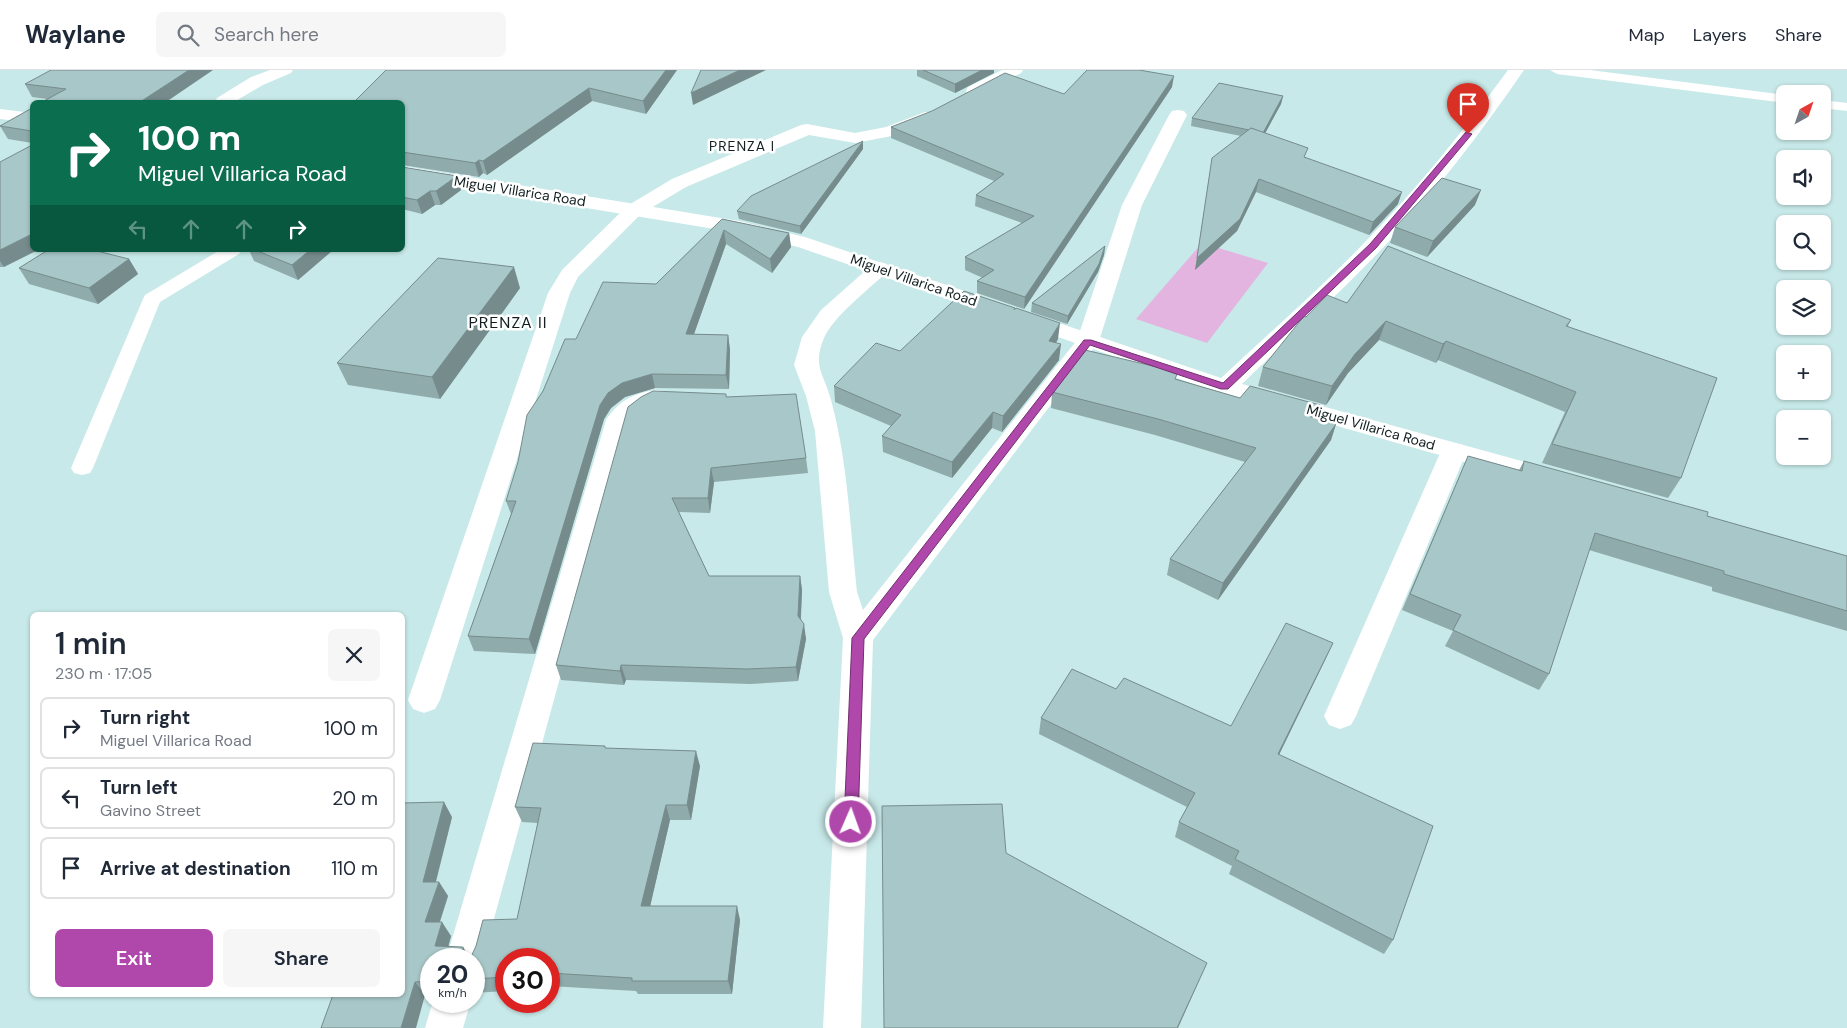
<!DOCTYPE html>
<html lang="en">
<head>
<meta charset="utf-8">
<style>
	:root { --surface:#fff; --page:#f6f6f7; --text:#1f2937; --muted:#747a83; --line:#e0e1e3; --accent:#b048ac }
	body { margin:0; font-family:"DM Sans",sans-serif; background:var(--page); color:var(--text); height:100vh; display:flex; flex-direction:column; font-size:19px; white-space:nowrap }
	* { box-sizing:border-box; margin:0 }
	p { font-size:16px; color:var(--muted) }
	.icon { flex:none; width:28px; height:28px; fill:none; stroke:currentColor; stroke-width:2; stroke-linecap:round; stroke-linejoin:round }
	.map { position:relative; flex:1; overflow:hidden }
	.side { position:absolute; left:30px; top:542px; width:375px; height:385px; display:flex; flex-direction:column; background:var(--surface); border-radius:8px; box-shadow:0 1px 4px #0004 }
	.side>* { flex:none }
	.guide { position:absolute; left:30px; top:30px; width:375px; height:152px; border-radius:8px; box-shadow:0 1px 4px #0004; background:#0b6e4f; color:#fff; overflow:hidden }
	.needle { width:32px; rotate:40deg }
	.fabs { position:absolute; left:1776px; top:15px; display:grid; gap:10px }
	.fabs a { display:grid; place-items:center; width:55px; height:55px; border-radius:8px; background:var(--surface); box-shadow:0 1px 4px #0004; font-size:25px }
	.speed { position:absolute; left:420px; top:878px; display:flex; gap:10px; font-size:25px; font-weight:700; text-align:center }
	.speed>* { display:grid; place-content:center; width:65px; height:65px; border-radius:50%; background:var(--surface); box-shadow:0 1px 4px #0004; line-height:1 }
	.speed small { font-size:12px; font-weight:400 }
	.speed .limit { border:8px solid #d22; background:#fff; color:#111 }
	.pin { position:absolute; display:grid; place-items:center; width:42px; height:42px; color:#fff; margin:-51px -21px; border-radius:50% 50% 50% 0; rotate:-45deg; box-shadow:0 0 5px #0007 }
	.pin .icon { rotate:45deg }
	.me { position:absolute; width:55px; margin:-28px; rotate:2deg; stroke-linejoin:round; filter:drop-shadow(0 0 4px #0008) }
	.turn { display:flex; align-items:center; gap:18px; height:105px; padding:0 25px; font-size:22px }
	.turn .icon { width:65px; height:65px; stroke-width:2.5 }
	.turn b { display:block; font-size:35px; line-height:42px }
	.lanes { display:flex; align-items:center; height:48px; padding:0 25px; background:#0003; justify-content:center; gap:25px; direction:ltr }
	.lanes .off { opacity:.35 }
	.round { display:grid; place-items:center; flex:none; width:52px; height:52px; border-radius:8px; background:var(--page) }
	.overview { display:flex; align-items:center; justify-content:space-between; height:85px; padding:0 25px }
	h1 { font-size:30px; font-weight:600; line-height:38px }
	.primary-button { display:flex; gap:10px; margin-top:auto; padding:10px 25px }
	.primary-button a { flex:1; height:58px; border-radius:8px; background:var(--accent); color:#fff; font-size:20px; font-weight:600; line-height:58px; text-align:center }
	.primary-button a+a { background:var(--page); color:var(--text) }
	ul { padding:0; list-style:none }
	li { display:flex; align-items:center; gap:15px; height:62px; margin:0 10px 8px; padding:0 15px; border:2px solid var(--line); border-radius:8px }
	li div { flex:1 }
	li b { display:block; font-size:19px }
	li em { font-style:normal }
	header { display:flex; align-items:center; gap:30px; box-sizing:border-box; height:70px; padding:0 25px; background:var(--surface); border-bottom:1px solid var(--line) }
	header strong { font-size:24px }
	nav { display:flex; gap:28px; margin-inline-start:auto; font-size:18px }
	.search { width:350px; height:45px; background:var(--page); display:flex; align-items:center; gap:12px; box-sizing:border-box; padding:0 18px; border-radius:8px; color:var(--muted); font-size:19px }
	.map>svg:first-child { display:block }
	.green { fill:#e3b4df }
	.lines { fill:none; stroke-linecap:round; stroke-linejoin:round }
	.lane { fill:#fff; fill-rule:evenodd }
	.street { fill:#fff; fill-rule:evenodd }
	.secondary { fill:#fff; fill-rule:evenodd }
	.wall { fill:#90abac }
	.shaded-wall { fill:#768b8c }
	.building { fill:#a8c7c8; stroke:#768b8c }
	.route { fill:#b048ac; stroke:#722f70 }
	.labels { text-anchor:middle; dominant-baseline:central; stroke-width:5; stroke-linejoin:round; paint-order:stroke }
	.far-quarter-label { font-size:14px; letter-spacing:1px; fill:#121e1f; stroke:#fff }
	.street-label { font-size:14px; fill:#121e1f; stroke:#fff }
	.quarter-label { font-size:16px; letter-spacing:1px; fill:#121e1f; stroke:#fff }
</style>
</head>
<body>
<header>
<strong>Waylane</strong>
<div class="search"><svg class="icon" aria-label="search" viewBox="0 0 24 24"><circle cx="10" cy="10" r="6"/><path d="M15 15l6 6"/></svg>Search here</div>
<nav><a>Map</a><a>Layers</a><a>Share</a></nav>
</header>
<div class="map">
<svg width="1847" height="958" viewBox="0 0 1847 958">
	<rect width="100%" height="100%" fill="#c8e9e9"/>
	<!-- green -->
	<polygon class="green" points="1202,173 1268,193 1207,273 1136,249"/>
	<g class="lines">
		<!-- lane -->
		<g class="lane">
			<polygon points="1550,0 1590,0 1785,25 1785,33 1557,4"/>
			<polygon points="1822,30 1847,33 1847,41 1822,38"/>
			<polygon points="220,180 242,180 239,184 160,232 93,398 90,403 82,405 74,403 71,398 143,229 145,225"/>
		</g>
		<!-- street -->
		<g class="street">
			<polygon points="270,0 293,0 291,3 263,15 234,32 215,32 217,28 251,7"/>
			<polygon points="1002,0 1023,0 1021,3 980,25 968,25 966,21 968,17"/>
			<path d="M1178,40L1184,41L1187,45L1142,135L1099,271L873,570L861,958H823L843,568L829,522L815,361L806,326L794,295L802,267L821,240L873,194L880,192L887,194L890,198L887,202C870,218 833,247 824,268C812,297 824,303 831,330C848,392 850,458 857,522L863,540L1077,270L1122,135L1169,45L1172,41Z"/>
			<polygon points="925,42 931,43 934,47 931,51 897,65 855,73 809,65 686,117 641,144 578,207 570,223 440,630 435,639 424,643 413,639 408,630 548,223 562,200 627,136 672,109 801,55 807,54 855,63 886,57"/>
			<path d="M656,320L672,322L676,327L672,332L646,338L630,352L483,889L477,902L474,903V889H446L606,350C618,331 634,323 656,320Z"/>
			<polygon points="1454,373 1463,375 1467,381 1356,646 1351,655 1340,659 1329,655 1324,646 1441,381 1445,375"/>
			<polygon points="433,931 471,931 463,958 425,958"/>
		</g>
		<!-- secondary -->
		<g class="secondary">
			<path d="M1508,0H1524C1480,64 1433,126 1379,182C1335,228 1287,270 1242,314L1565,403L1569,409L1565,415L1556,418L1217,322L798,177L739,163L402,108V96L739,151L805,167L1221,308C1269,263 1319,220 1365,172C1417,119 1464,60 1508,0Z"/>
			<polygon points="0,39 32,43 32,53 0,49"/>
		</g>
	</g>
	<!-- wall -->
	<g class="wall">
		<polygon points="213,0 48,29 32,27 25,14"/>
		<polygon points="386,0 677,0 646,44 592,31 487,105 483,103 479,107 402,95 402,32"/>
		<polygon points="917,0 994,0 994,3 955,23 917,6"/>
		<polygon points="1172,17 1024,239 977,223 977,211 983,208 965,200 965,187 1022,153 975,136 976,125 994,111 891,68 891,57 1064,24"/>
		<polygon points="1283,26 1281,34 1265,63 1305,87 1398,134 1369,165 1256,122 1237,161 1195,200 1212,88 1241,66 1191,56 1192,48"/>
		<polygon points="32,38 32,73 8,69 0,56"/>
		<polygon points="863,79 801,164 739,149 737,141"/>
		<polygon points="0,92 4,197 0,197"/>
		<polygon points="402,97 457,106 461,120 441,135 435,135 422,144 402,139"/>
		<polygon points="1475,135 1427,187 1390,173 1395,157"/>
		<polygon points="722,149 789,163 791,177 772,203 726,174 694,264 728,265 730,280 729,319 655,318 625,327 611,338 604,349 535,584 474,581 468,566 511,444 506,431 543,321 576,269 656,214"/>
		<polygon points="1105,176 1104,185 1098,202 1067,254 1031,242 1032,233"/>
		<polygon points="249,180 333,180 298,210 254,191"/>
		<polygon points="129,189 138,204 98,234 29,214 19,198"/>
		<polygon points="520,218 440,329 348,315 337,293"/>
		<polygon points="1347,233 1571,250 1568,256 1681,408 1668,428 1542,393 1565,342 1438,290 1436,293 1379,270 1348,303 1326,335 1258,316 1263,297 1306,247"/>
		<polygon points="1015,239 1058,269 1056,273 1059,290 1002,362 992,358 952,408 883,382 882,366 891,356 835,332 834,316 900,281"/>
		<polygon points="1176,309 1240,328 1320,335 1315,348 1336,354 1331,370 1218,530 1167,505 1170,489 1245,392 1155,365 1051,338 1052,322"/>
		<polygon points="726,327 806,388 808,403 714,412 710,443 679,442 709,506 800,506 802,520 801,549 806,569 798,611 750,614 626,610 624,615 561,610 556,595"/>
		<polygon points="1468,386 1519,400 1524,391 1707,446 1847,486 1847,561 1712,521 1712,517 1589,480 1549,604 1539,620 1445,576 1453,561 1402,540"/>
		<polygon points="1333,573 1326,588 1279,685 1393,870 1384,884 1229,804 1232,796 1175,767 1179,752 1187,737 1039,664 1041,648 1116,619 1231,656"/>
		<polygon points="606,679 700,696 691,750 670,750 650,836 740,850 732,924 638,924 636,921 549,916 549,889 506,889 506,921 474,923 474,889 431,889 431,925 425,925 321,958 452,747 436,812 439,812 448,826 440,852 451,866 448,877 470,888 517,849 538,753 522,752 515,737"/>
	</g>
	<!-- shaded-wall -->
	<g class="shaded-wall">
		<polygon points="189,0 213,0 166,32 140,32"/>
		<polygon points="666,0 677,0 646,44 643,31"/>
		<polygon points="740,0 766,0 693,35 691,23"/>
		<polygon points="982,0 994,0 994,3 955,23 955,14"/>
		<polygon points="1174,6 1172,17 1024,239 1025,227"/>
		<polygon points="589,18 592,31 487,105 483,91"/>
		<polygon points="1283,26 1281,34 1261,71 1263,63"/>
		<polygon points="863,71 863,79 801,164 800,156"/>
		<polygon points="479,90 483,103 479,107 475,93"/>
		<polygon points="457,106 461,120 441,135 436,121"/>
		<polygon points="1259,109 1256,122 1237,161 1195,200 1197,188"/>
		<polygon points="1481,120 1475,135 1427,187 1433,171"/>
		<polygon points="430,121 435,135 422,144 417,130"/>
		<polygon points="1402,122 1398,134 1369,165 1373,152"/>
		<polygon points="724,160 726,174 689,278 686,264"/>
		<polygon points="789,163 791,177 772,203 770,189"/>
		<polygon points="32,164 32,180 38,180 4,197 0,191 0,180"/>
		<polygon points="1105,176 1104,185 1098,202 1067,254 1068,246"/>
		<polygon points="310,180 333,180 298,210 292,195"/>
		<polygon points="129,189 138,204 98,234 89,218"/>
		<polygon points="514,197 520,218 440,329 432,307"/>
		<polygon points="1386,251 1379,270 1348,303 1326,335 1332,316 1355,284"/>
		<polygon points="1060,253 1058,269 1047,287 1049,271"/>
		<polygon points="728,265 730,280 729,319 726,305"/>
		<polygon points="1446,271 1438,290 1436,293 1443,274"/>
		<polygon points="1061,274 1059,290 1002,362 1003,346"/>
		<polygon points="652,304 655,318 625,327 611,338 604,349 535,584 529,569 600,335 608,323 622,313"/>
		<polygon points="1320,335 1314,351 1311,347"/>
		<polygon points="993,342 992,358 952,408 952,392"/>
		<polygon points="1336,354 1331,370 1218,530 1223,513"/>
		<polygon points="711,398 714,412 710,443 708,428"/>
		<polygon points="800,506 802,520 800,561 798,546"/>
		<polygon points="804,554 806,569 798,611 796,597"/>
		<polygon points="1333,573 1326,588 1272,699 1278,684"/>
		<polygon points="621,595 626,610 624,615 620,601"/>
		<polygon points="696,681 700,696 691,750 687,735"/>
		<polygon points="444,732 452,747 432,826 423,812"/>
		<polygon points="666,735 670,750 647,850 641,836"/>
		<polygon points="439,812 448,826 435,866 425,852"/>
		<polygon points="737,836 740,850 732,924 728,911"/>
		<polygon points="442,852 451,866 445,889 435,876"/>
		<polygon points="463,877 471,889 463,889"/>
		<polygon points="1207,893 1178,958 1177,958"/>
		<polygon points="415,912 425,925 416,958 401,958"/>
	</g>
	<!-- building -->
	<g class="building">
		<polygon points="51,0 189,0 140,32 42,32 66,19 25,14"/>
		<polygon points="386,0 666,0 643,31 589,18 483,91 479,90 475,93 402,82 402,32 354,32"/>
		<polygon points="701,0 740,0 691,23"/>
		<polygon points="923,0 982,0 955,14"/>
		<polygon points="1087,0 1139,0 1174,6 1025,227 977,211 994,200 965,187 1034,146 976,125 1004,104 891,57 932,41 1005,3 1064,24"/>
		<polygon points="1219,13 1283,26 1263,63 1251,58 1249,60 1192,48"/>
		<polygon points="32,38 32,61 0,56"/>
		<polygon points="1251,58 1308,78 1304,87 1402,122 1373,152 1259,109 1240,149 1197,188 1212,88"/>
		<polygon points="863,71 800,156 737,141 751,126"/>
		<polygon points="32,75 32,164 0,180 0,92"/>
		<polygon points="402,97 457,106 436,121 430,121 417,130 402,127"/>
		<polygon points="1442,108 1481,120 1433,171 1395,157"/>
		<polygon points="722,149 789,163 770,189 724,160 686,264 728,265 726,305 652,304 622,313 608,323 600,335 529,569 468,566 516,431 506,431 518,392 527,345 543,321 565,269 576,269 603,212 656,214"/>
		<polygon points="1105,176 1099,194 1068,246 1032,233"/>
		<polygon points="1388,176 1571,250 1566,256 1717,308 1681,408 1552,374 1576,322 1446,271 1443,274 1386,251 1355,284 1332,316 1263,297 1304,246 1306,247 1327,225 1347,233"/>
		<polygon points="48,180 93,180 129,189 89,218 19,198"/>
		<polygon points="255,180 310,180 292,195"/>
		<polygon points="438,188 514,197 432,307 337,293"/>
		<polygon points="964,221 1015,238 1014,240 1016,238 1060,253 1049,271 1061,274 1003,346 993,342 952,392 882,366 901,345 834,316 876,273 900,281"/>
		<polygon points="1085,280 1178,302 1175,309 1240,328 1250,316 1320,335 1311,347 1336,354 1223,513 1170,489 1256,378 1158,349 1052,322"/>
		<polygon points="653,321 726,324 726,327 796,324 806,388 711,398 708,428 672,428 709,506 800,506 798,546 804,554 796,597 747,599 621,595 620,601 556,595 628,337 641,327"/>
		<polygon points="1468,386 1522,401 1524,391 1708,442 1707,446 1847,486 1847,541 1724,504 1724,501 1595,463 1549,604 1453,560 1461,545 1410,524"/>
		<polygon points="1286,553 1333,573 1278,684 1433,756 1393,870 1235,789 1239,781 1179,752 1195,723 1041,648 1072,599 1116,619 1124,608 1231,656"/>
		<polygon points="533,673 605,676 605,678 696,681 687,735 666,735 641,836 737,836 728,911 632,911 632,908 549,903 549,889 506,889 506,907 474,909 474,889 470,889 476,876 483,850 517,849 541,738 515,737"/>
		<polygon points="444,732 423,812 439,812 425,852 442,852 435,876 463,877 463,889 431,889 431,911 415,912 401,958 321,958 333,925 402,925 402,733"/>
		<polygon points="1002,734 1006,783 1207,893 1177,958 884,958 882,736"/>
	</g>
	<!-- route -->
	<polygon class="route" points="1466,62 1472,64 1376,178 1228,319 1221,319 1090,275 864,569 858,752 856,757 851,759 846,757 844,752 852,568 1084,270 1091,270 1223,313 1370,174"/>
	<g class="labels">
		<!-- far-quarter labels -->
		<g class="far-quarter-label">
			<text x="742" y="76">PRENZA I</text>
		</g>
		<!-- street labels -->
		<g class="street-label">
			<text transform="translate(520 121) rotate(9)">Miguel Villarica Road</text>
			<text transform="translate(914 210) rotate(19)">Miguel Villarica Road</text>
			<text transform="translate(1371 357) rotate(16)">Miguel Villarica Road</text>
		</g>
		<!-- quarter labels -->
		<g class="quarter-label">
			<text x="508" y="252">PRENZA II</text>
		</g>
	</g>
</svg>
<div class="fabs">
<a><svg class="needle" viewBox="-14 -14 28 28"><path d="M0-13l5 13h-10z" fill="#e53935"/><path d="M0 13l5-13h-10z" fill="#747a83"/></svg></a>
<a><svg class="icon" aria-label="sound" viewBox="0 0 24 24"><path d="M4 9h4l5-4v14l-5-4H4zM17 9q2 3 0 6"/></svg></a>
<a><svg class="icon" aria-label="search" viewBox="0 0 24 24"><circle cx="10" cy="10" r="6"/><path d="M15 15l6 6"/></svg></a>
<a><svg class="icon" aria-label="layers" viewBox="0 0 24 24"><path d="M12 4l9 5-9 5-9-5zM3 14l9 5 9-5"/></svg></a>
<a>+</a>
<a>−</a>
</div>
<div class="speed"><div>20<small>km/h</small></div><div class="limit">30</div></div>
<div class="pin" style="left:1468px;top:64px;background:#d93025"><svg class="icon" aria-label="arrive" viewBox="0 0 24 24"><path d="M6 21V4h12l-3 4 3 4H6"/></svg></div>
<svg class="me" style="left:851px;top:752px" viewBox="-20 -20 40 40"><circle r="17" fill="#b048ac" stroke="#fff" stroke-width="3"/><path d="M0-11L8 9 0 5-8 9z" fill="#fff"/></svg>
<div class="guide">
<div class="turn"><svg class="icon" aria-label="right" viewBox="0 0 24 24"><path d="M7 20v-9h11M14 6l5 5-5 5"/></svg><div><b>100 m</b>Miguel Villarica Road</div></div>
<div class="lanes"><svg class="icon off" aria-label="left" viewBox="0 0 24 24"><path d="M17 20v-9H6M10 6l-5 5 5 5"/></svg><svg class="icon off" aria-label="ahead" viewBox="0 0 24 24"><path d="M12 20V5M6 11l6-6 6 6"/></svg><svg class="icon off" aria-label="ahead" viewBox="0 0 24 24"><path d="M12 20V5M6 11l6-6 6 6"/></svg><svg class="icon" aria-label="right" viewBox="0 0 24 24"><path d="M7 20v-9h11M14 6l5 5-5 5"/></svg></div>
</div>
<section class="side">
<div class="overview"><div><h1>1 min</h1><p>230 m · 17:05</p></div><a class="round"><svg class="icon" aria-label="close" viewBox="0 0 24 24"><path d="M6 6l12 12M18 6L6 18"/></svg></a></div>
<ul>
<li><svg class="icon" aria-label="right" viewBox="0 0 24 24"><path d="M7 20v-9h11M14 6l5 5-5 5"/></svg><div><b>Turn right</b><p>Miguel Villarica Road</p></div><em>100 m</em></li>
<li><svg class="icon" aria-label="left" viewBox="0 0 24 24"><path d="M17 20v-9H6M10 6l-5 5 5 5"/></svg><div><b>Turn left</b><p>Gavino Street</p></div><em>20 m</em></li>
<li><svg class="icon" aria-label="arrive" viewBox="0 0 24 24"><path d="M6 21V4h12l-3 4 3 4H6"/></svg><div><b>Arrive at destination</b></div><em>110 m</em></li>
</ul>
<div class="primary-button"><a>Exit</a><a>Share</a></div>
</section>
</div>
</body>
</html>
